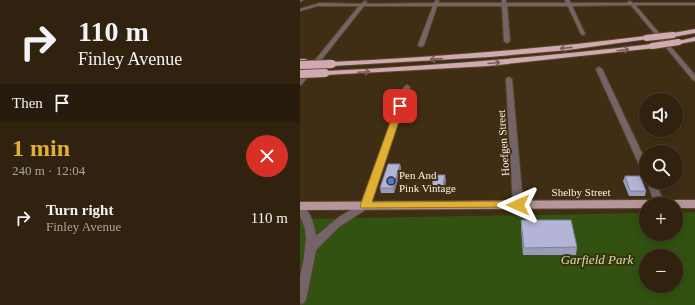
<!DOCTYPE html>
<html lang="en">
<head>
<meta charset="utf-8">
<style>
	:root { --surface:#30220f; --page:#3c2f1d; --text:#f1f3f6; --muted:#a8a49e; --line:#4b3f2f; --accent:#dfb034 }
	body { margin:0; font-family:"Times New Roman",serif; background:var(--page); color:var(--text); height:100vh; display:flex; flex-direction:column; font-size:15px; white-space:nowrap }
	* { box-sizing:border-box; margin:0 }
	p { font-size:13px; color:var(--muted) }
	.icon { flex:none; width:22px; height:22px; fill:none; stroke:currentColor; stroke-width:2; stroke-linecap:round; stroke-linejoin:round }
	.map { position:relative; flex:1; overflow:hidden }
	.sheet { display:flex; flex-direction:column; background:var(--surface); width:300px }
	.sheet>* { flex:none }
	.top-card { background:#30220f; color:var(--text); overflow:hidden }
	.buttons { position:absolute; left:339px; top:93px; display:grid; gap:8px }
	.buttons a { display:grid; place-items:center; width:44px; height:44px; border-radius:50%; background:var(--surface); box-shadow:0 2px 10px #0003,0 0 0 1px var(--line); font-size:20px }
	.pin { position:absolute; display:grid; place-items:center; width:34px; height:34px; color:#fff; margin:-17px; border-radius:8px; box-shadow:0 2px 6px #0006 }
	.me { position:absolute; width:44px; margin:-22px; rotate:270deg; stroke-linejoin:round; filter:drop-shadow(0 0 3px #0008) }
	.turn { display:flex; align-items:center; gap:14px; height:84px; padding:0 12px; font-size:18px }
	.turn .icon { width:52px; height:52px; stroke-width:2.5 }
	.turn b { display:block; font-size:28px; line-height:34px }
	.then { display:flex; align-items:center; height:38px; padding:0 12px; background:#0003; gap:8px; font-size:15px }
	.round { display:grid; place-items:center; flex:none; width:42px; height:42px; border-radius:21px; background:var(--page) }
	.headline { display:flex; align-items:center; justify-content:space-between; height:68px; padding:0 12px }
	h1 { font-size:24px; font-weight:700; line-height:30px; color:var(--accent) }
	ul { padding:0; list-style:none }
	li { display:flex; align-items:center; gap:12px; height:56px; padding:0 12px }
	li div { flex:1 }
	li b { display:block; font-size:15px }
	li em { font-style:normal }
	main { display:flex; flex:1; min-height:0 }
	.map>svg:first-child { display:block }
	.green { fill:#315210; fill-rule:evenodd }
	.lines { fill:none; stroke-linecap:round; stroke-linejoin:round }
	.minor-casing { stroke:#5b4931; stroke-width:2 }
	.major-casing { stroke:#5b4931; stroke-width:2 }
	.highway-casing { stroke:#5b4931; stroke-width:2 }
	.minor { fill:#756467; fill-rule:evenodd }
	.major { fill:#b7969b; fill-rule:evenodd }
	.highway { fill:#d1a9b0; fill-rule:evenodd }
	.highway-bridge-far1-casing { stroke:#5b4931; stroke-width:8; stroke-linecap:butt }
	.highway-bridge-casing { stroke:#5b4931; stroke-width:10; stroke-linecap:butt }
	.highway-bridge-far1 { stroke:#d1a9b0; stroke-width:6 }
	.highway-bridge { stroke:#d1a9b0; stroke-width:8 }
	.wall { fill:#9a9bb8 }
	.shaded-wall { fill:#7d7e96 }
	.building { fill:#b3b4d6; stroke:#7d7e96 }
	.oneway { stroke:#7a5f52 }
	.route { fill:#dfb034; stroke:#917222 }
	.shop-dot { fill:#3f7fe0; stroke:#402e14; stroke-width:1.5 }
	.labels { text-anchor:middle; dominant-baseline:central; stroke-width:4; stroke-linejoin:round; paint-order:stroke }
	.street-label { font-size:11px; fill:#fef2e2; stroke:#402e14 }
	.poi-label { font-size:11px; fill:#fef2e2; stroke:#402e14; text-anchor:start }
	.near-park-label { font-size:13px; font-style:italic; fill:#baef94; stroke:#402e14 }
</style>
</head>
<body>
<main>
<section class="sheet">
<div class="top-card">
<div class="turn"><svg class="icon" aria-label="right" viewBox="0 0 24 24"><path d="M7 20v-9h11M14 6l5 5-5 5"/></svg><div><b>110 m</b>Finley Avenue</div></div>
<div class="then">Then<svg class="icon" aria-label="arrive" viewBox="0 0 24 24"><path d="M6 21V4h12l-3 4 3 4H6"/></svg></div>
</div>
<div class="headline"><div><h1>1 min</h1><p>240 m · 12:04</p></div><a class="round" style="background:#d93025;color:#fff"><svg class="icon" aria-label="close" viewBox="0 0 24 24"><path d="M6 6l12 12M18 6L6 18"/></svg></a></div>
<ul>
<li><svg class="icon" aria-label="right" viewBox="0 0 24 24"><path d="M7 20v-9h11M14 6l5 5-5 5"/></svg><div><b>Turn right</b><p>Finley Avenue</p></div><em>110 m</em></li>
</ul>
</section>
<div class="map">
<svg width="395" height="305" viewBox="0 0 395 305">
	<rect width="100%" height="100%" fill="#402e14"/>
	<!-- green -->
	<path class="green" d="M395,212V305H0V219L346,213V234H376V213ZM346,256H376V286H346Z"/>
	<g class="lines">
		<!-- minor casing -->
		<g class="minor-casing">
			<g id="minor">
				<polygon points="0,0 3,0 0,2"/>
				<polygon points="136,0 139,1 138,3 202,3 202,0 206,0 206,3 266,3 265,0 269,0 271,3 329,3 328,2 330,1 333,3 395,3 395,5 335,5 395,75 395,81 393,80 331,5 272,6 285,34 283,35 281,34 268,6 207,6 210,41 207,43 204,41 202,6 137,6 124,45 121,47 118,45 133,6 64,6 2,84 0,85 0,79 59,6 17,6 0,11 0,9 20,3 61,4 65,1 67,2 66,4 134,3"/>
				<polygon points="299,67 302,69 346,162 346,174 342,171 296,69"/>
				<polygon points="209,77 212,79 223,205 221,207 215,207 213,205 206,79"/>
				<path d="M107,85L110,87L70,206L68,208L39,227L16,250L6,299L4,303L0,304V276L4,259L6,238L5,228L0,216V206C11,209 14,226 16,236L39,217L61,204L104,87Z"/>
				<polygon points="347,182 355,182 365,204 355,204"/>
			</g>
		</g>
		<!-- major casing -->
		<g class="major-casing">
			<g id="major">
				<polygon points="346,200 350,201 352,204 346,204 346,208 0,210 0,202"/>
				<polygon points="376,200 395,200 395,208 376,208 376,204 370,204 372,201"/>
			</g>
		</g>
		<!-- highway casing -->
		<g class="highway-casing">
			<g id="highway">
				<polygon points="395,29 395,33 373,37 370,35 373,33"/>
				<path d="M346,36L348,37V39L268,50L189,57L32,66L28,64L32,62C137,57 242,49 346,36Z"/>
				<polygon points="395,37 395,41 379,44 375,42"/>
				<path d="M352,44H355V48L188,66L25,75L21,73L25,71C134,66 243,57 352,44Z"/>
				<polygon points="0,59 6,59 7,61 0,63"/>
			</g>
		</g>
		<!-- minor -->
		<use href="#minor" class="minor"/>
		<!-- major -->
		<use href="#major" class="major"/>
		<!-- highway -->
		<use href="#highway" class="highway"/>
		<!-- highway-bridge-far1 casing -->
		<g class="highway-bridge-far1-casing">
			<g id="highway-bridge-far1">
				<polyline points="346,38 373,35"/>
				<polyline points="352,46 379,42"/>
			</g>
		</g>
		<!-- highway-bridge casing -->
		<g class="highway-bridge-casing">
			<g id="highway-bridge">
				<polyline points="0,65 32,64"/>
				<polyline points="0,74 25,73"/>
			</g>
		</g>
		<!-- highway-bridge-far1 -->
		<use href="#highway-bridge-far1" class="highway-bridge-far1"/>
		<!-- highway-bridge -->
		<use href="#highway-bridge" class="highway-bridge"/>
	</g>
	<!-- wall -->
	<g class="wall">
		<polygon points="100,164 101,169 94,193 81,193 80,188"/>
		<polygon points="325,176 346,191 345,196 329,196 323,181"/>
		<polygon points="146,180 144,191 133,191 132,186"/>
		<polygon points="221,220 277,247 276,255 223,255 221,228"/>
	</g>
	<!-- shaded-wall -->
	<g class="shaded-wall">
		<polygon points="100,164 101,169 94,193 93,188"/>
		<polygon points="145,175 146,180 144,191 143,186"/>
	</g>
	<!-- building -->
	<g class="building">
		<polygon points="88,164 100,164 93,188 80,188"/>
		<polygon points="134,175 145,175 143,186 132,186"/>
		<polygon points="325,176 340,176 346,191 330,191"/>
		<polygon points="221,220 271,220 277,247 224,248"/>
	</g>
	<!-- one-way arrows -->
	<defs><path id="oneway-shaft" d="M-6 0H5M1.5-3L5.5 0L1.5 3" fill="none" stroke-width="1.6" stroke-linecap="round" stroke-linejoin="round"/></defs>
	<g class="oneway">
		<use href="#oneway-shaft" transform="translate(266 48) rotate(174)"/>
		<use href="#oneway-shaft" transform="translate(323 50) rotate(-7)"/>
		<use href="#oneway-shaft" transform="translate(136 59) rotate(176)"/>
		<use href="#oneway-shaft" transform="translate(194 63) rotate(-5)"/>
		<use href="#oneway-shaft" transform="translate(64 72) rotate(-3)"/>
	</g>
	<!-- route -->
	<polygon class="route" points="100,103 104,106 72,202 218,201 221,202 223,205 221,207 61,208 60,206 96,106"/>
	<!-- markers -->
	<circle class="shop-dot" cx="91" cy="181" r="4"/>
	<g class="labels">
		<!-- street labels -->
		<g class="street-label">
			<text transform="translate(203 143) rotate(-94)">Hoefgen Street</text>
			<text x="281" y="192">Shelby Street</text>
		</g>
		<!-- poi labels -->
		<g class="poi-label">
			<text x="99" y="175">Pen And<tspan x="99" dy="13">Pink Vintage</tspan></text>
		</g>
		<!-- near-park labels -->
		<g class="near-park-label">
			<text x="297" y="259">Garfield Park</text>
		</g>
	</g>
</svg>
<div class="buttons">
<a><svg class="icon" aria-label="sound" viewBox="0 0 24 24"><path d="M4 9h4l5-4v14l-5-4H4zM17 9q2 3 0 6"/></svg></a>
<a><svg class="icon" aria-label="search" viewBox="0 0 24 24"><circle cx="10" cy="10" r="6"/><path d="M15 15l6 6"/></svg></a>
<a>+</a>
<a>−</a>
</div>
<div class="pin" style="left:100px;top:106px;background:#d93025"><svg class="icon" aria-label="arrive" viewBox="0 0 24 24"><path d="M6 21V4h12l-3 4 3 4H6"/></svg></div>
<svg class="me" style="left:218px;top:205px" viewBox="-20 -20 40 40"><path d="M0-17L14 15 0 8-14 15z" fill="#dfb034" stroke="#fff" stroke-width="4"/></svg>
</div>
</main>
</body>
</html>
